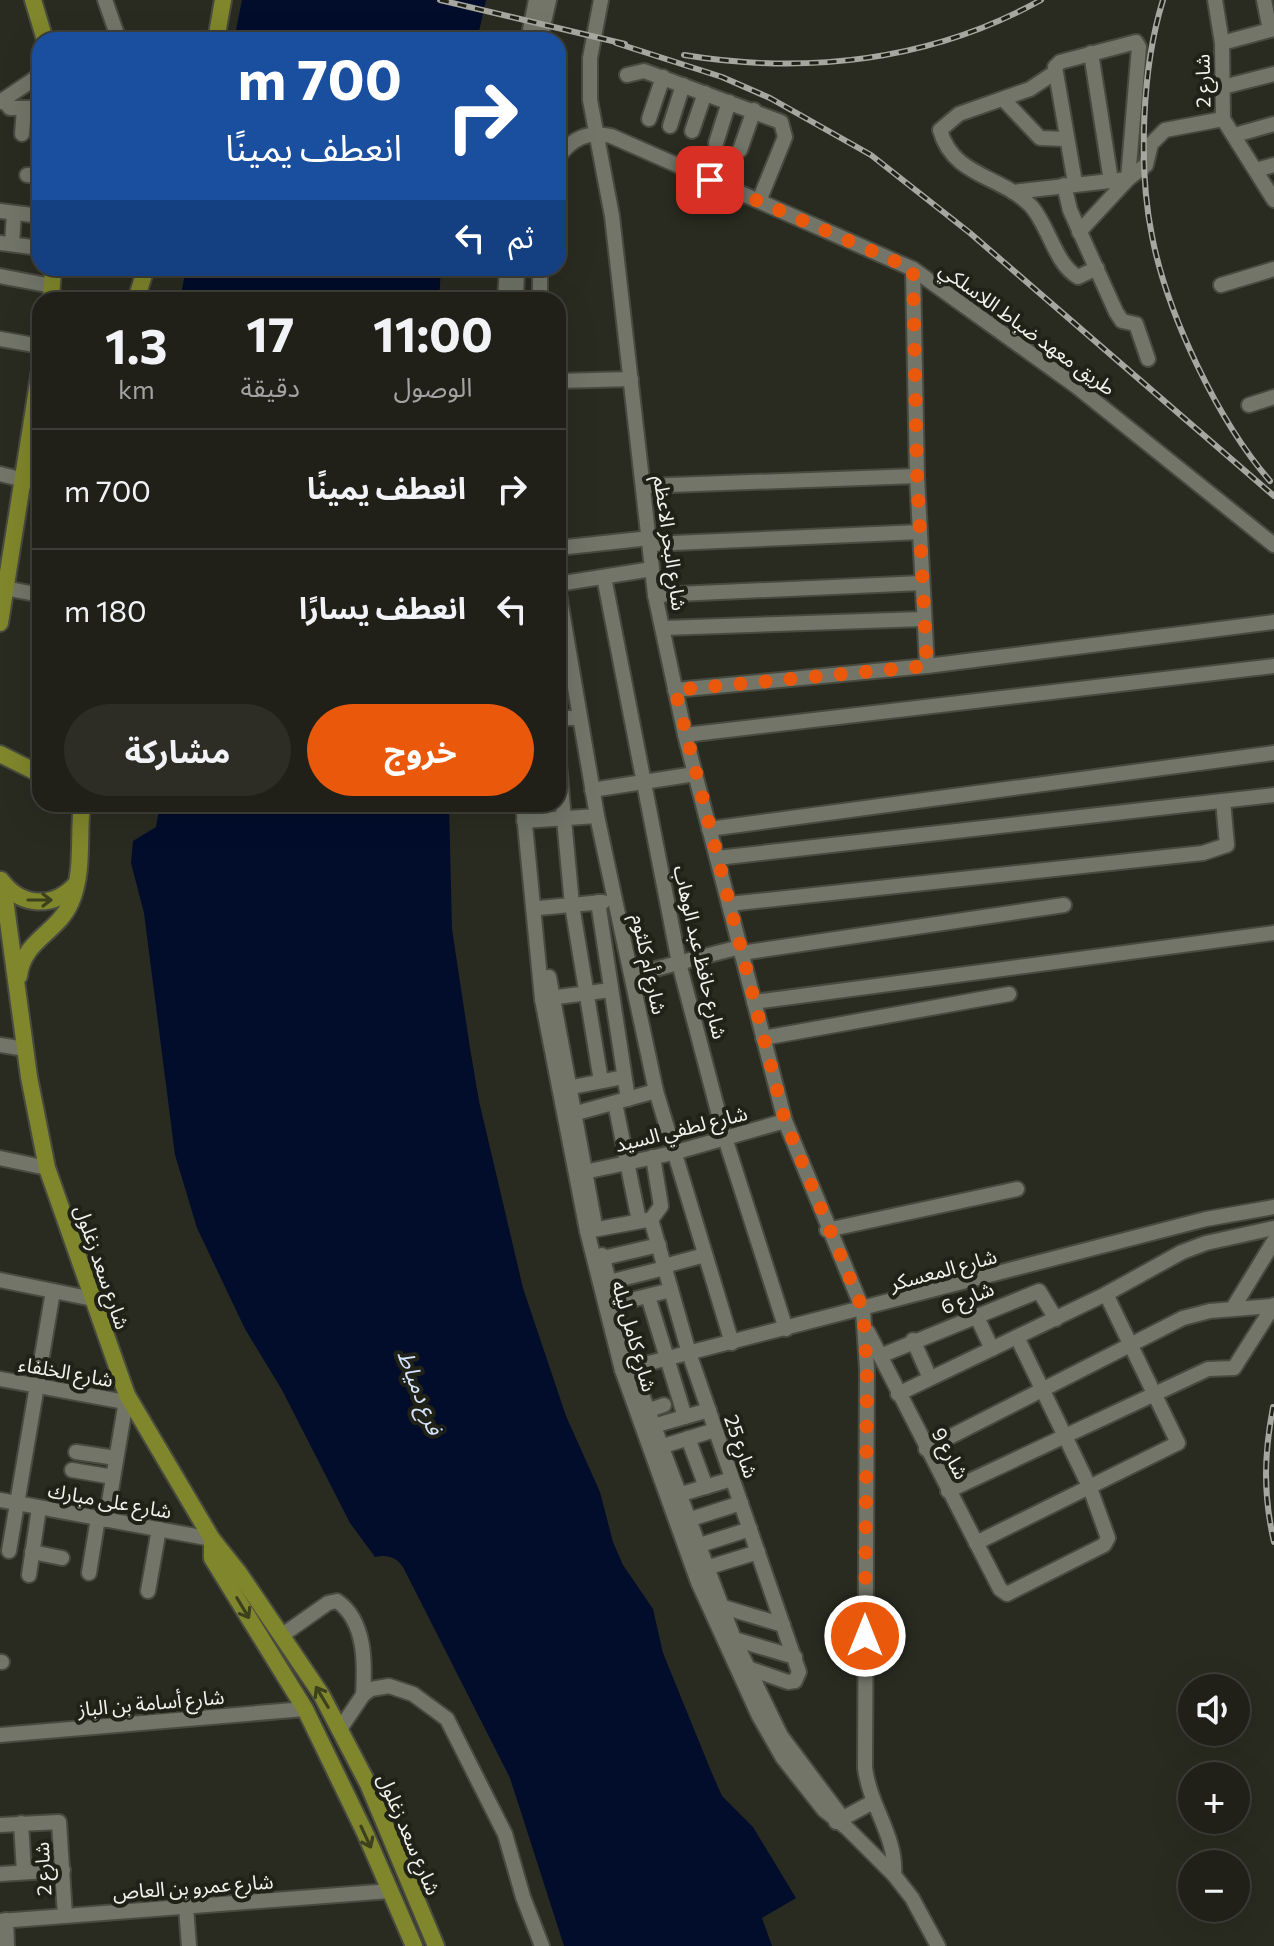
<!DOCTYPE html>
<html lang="ar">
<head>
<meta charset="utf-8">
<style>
	:root { --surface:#202018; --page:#2d2d25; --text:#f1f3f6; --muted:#a2a3a2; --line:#3d3e37; --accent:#ea580c }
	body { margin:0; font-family:Commissioner,"Noto Sans Arabic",sans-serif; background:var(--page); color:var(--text); direction:rtl; height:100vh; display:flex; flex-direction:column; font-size:30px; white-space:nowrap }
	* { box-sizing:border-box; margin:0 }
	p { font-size:26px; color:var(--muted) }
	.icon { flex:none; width:44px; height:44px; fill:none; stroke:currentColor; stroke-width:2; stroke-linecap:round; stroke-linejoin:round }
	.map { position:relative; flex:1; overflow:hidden; direction:ltr }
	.sheet { position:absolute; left:32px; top:292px; width:534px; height:520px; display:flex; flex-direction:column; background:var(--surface); border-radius:24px; box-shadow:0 8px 32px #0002,0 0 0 2px var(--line); direction:rtl }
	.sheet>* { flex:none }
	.banner { position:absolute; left:32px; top:32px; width:534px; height:244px; border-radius:24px; box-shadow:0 8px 32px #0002,0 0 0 2px var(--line); direction:rtl; background:#1a4fa0; color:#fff; overflow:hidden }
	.buttons { position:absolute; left:1178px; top:1674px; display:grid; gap:16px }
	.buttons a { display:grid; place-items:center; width:72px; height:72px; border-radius:50%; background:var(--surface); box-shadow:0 8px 32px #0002,0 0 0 2px var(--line); font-size:40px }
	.pin { position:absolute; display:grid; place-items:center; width:68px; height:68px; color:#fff; margin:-34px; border-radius:16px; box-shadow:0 4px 12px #0006 }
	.me { position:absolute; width:88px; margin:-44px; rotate:0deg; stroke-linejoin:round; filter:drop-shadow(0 0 6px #0008) }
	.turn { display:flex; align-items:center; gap:28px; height:168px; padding:0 32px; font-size:36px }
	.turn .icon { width:104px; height:104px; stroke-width:2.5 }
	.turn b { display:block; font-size:56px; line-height:68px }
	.then { display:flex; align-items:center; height:76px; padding:0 32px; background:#0003; gap:16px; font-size:30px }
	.eta { display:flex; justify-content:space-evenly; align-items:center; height:136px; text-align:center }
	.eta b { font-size:48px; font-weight:700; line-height:56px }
	.cta { display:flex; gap:16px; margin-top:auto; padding:16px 32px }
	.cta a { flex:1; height:92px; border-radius:48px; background:var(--accent); color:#fff; font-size:32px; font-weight:700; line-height:92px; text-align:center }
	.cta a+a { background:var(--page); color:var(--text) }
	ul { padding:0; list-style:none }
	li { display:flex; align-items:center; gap:24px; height:120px; padding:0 32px; border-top:2px solid var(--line) }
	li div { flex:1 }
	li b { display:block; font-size:30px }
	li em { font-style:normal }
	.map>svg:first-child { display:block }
	.water { fill:#020d2c }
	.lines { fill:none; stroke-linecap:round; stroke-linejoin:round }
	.minor-casing { stroke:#484a40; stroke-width:18 }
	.major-casing { stroke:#484a40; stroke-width:20 }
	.minor { stroke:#727568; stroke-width:14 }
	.major { stroke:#7f862b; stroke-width:16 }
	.rail-casing { stroke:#a6a79f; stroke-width:6 }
	.rail { stroke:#202217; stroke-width:3; stroke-dasharray:9; stroke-linecap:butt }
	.oneway { stroke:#3c401d }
	.route { stroke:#ea580c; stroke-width:14; stroke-dasharray:0 25.2 }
	.labels { text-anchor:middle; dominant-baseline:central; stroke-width:8; stroke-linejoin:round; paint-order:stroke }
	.street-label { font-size:20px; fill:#f2f3ec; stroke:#202217 }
	.water-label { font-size:22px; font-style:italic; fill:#d4e2fc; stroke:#202217 }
</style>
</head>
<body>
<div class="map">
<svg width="1274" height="1946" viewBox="0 0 1274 1946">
	<rect width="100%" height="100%" fill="#2a2b20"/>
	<!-- water -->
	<g class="water">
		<polygon points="242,0 486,0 477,40 234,40"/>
		<polygon points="186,268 441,268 439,300 180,300"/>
		<path d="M160,804H449L452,929L470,1048L479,1101L523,1288L566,1416L600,1492L613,1542L623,1565L653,1609L663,1653L711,1771L722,1796L753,1827L796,1898L762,1918L772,1946H564L510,1778L404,1569C398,1558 388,1554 375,1557L350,1523L282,1390L245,1329L197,1228L175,1155L144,913L131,863L133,841L156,827Z"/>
	</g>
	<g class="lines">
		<!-- minor casing -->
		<g class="minor-casing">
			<g id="minor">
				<polyline points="105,0 119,40"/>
				<path d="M601,0L590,58V100L612,216L655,595L685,735L785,1121L863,1310L867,1369L865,1768C870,1807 897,1837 894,1875"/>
				<polyline points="1215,0 1222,43 1223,119 1274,200"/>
				<polyline points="1264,0 1270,30"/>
				<polyline points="528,40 536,0"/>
				<polyline points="540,40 549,0"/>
				<polyline points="1222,43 1274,29"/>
				<polyline points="1091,53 1111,181"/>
				<path d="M1054,73L1030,89L959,114L940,130C953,177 1001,175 1031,206C1049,226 1055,264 1078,277L1097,268"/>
				<polyline points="627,75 644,71 781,122 785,137 759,201"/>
				<polyline points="1223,87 1274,74"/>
				<polyline points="1003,99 1040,138 1066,139"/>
				<polyline points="4,100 10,108 40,108"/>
				<polyline points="0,102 40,75"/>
				<polyline points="649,119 663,77"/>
				<polyline points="670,126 683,85"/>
				<polyline points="692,131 705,93"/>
				<polyline points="22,134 24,109"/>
				<polyline points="1235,135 1274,124"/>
				<polyline points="716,143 729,102"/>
				<polyline points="740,150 754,110"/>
				<path d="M558,157C573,138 587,131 611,136L913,269L1076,386L1274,545"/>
				<polyline points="1256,170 1274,165"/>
				<polyline points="27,175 40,176"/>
				<polyline points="1075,183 1055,67 1060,62 1136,42 1139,47 1128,179 1079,232"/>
				<polyline points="1064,185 1070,210 1116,312 1122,321 1136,324 1148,359"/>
				<polyline points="1013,192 1128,179 1146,165 1151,144 1165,130 1223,119"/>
				<polyline points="0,211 40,216"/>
				<polyline points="0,243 40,248"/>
				<polyline points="12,244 14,213"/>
				<polyline points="913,269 917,476 927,666"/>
				<polyline points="0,276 52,286"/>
				<polyline points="1221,285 1274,269"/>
				<polyline points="505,300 507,268"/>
				<polyline points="516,300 517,268"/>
				<polyline points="540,300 540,268"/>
				<polyline points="0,339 40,346"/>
				<polyline points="558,381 631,379"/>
				<polyline points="1249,405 1274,397"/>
				<polyline points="0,474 40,484"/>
				<polyline points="643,486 917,476"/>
				<polyline points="651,544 920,532"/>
				<polyline points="558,548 650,538"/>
				<polyline points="604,577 679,963 725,1138 786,1329"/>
				<polyline points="558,584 652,569"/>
				<polyline points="0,587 40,595"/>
				<polyline points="558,588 597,816 656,1091 732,1343"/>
				<polyline points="655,595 922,583"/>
				<polyline points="664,628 924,619"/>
				<polyline points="675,690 927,666 1274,622"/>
				<polyline points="558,718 579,718"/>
				<polyline points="685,735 1274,666"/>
				<polyline points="558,754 572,905 601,1081"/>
				<polyline points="592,790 695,774"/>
				<polyline points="523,804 542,999 587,1231 622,1370 698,1582 759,1716 783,1758 824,1810 847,1828 894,1875 912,1898 938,1946"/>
				<polyline points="524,821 597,816"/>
				<polyline points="709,829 1274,753"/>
				<polyline points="717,858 1274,795"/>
				<polyline points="598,902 628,1099"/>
				<polyline points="729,904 1203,853 1227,845 1223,801"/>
				<polyline points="539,908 603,902"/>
				<polyline points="741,953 1064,905"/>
				<polyline points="632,975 740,947"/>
				<polyline points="549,977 594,1220"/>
				<polyline points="542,999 611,990"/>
				<polyline points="754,1002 1274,933"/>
				<polyline points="763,1038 1009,994"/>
				<polyline points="0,1045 25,1049"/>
				<polyline points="562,1089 624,1077"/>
				<polyline points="615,1103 639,1221"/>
				<polyline points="573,1114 656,1091"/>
				<polyline points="0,1158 47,1168"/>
				<polyline points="580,1173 673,1153 785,1121"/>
				<polyline points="650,1221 661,1206 653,1157"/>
				<polyline points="827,1230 1017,1189"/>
				<polyline points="587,1231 647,1220 652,1223 689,1353 799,1672 795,1681 788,1682 745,1667"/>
				<polyline points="602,1255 632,1368 734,1639 781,1736 844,1820"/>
				<polyline points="603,1258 659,1245"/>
				<polyline points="664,1266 705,1255"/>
				<polyline points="0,1280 93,1299"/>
				<polyline points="609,1282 665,1268"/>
				<polyline points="648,1296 685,1417"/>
				<polyline points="615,1304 671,1290"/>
				<polyline points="1233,1308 1274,1241"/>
				<polyline points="976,1315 992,1349"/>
				<polyline points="868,1332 1000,1589 1007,1594 1104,1545 1108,1538 1090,1488 1017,1337"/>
				<polyline points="913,1340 930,1378"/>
				<polyline points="880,1356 1039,1291 1056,1319"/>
				<polyline points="622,1370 1206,1219 1274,1207"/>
				<polyline points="0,1379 125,1402"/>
				<polyline points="898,1394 1106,1294 1182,1252 1206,1243 1274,1228"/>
				<polyline points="647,1411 664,1405"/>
				<polyline points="653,1426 709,1410"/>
				<polyline points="688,1438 706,1487"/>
				<polyline points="660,1447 715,1430"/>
				<polyline points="926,1449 1183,1318 1210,1311 1273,1306"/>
				<polyline points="76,1452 116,1458"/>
				<polyline points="72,1470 113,1477"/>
				<polyline points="948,1491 1208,1369 1234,1368 1274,1305"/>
				<polyline points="678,1495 732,1479"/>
				<polyline points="0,1500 212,1539"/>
				<polyline points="106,1520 127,1395"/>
				<polyline points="688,1520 741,1503"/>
				<polyline points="976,1543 1178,1443 1106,1294"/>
				<polyline points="697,1546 750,1529"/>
				<polyline points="9,1551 53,1291"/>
				<polyline points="32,1552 62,1558"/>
				<polyline points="706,1568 758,1552"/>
				<polyline points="89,1573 98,1518"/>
				<polyline points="29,1575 39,1508"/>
				<polyline points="148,1591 159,1529"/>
				<polyline points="720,1606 783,1625"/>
				<path d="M281,1636L328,1603L337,1601C366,1621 365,1664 363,1695"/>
				<polyline points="734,1639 795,1657"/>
				<polyline points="0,1662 2,1662"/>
				<polyline points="340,1729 363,1695 371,1689 389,1686 413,1694 447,1719 505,1834 523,1897 542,1946"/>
				<polyline points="0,1735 305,1709"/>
				<polyline points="836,1822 871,1803"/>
				<polyline points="21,1823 24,1872"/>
				<polyline points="0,1825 59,1822 65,1916"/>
				<polyline points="0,1874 63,1870"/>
				<polyline points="186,1907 189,1946"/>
				<polyline points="6,1920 7,1946"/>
				<polyline points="0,1921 390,1891"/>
			</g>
		</g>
		<!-- major casing -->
		<g class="major-casing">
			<g id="major">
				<polyline points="33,0 45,40"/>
				<polyline points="216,40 223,0"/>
				<polyline points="51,300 53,268"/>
				<polyline points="136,300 146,268"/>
				<polyline points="0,623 40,370"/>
				<polyline points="0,754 40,774"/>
				<path d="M1,880C21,907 53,909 76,884"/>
				<polyline points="3,884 29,1077 47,1168 127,1395 212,1539 239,1573 321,1694 368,1784 436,1946"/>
				<path d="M19,976C23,940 58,933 71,902C84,872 78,836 82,804"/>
				<polyline points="212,1539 212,1558 305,1709 366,1835 414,1946"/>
			</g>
		</g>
		<!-- minor -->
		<use href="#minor" class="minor"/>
		<!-- major -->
		<use href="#major" class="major"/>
		<!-- rail casing -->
		<g class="rail-casing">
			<g id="rail">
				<polyline points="440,0 625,44"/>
				<path d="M1163,0C1142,67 1138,167 1152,236C1167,314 1218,421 1270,481"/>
				<polyline points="616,43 722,77 770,98 871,155 970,233 1274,496"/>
				<path d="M684,55C806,75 931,61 1041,0"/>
				<path d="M1273,1407C1264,1455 1263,1494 1274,1542"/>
			</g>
		</g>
		<!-- rail -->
		<use href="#rail" class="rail"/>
	</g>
	<!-- one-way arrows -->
	<defs><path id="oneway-shaft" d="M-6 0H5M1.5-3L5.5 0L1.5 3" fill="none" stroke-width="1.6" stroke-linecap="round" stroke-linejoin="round" transform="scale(2)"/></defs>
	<g class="oneway">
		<use href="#oneway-shaft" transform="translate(40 900)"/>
		<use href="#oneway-shaft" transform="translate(243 1608) rotate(59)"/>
		<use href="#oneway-shaft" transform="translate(322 1697) rotate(-121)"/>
		<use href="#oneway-shaft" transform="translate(366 1837) rotate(65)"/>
	</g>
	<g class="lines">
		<!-- route -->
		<polyline class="route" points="710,180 913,269 917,476 927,666 675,690 785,1121 863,1310 867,1369 865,1636"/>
	</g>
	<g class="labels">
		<!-- street labels -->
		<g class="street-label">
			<text transform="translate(1202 81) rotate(-91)">شارع 2</text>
			<text transform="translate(1028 328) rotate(36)">طريق معهد ضباط اللاسلكي</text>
			<text transform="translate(671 543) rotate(82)">شارع البحر الاعظم</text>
			<text transform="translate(701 952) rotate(77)">شارع حافظ عبد الوهاب</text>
			<text transform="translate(650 964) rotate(78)">شارع أم كلثوم</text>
			<text transform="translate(681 1128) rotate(-14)">شارع لطفي السيد</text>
			<text transform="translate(103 1267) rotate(71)">شارع سعد زغلول</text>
			<text transform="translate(943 1269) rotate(-15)">شارع المعسكر</text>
			<text transform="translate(967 1297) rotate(-22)">شارع 6</text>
			<text transform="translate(635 1336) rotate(74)">شارع كامل ليله</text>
			<text transform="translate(66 1371) rotate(10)">شارع الخلفاء</text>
			<text transform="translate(742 1446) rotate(71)">شارع 25</text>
			<text transform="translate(951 1453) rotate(62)">شارع 9</text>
			<text transform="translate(110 1500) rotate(10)">شارع على مبارك</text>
			<text transform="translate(151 1702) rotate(-5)">شارع أسامة بن الباز</text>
			<text transform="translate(410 1834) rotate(67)">شارع سعد زغلول</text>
			<text transform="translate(42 1869) rotate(-93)">شارع 2</text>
			<text transform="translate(193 1886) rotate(-4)">شارع عمرو بن العاص</text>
		</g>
		<!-- water labels -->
		<g class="water-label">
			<text transform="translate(421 1392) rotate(69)">فرع دمياط</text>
		</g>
	</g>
</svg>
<div class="buttons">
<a><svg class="icon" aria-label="sound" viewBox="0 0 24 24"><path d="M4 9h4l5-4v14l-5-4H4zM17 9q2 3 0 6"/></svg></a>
<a>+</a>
<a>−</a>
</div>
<div class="pin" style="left:710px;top:180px;background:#d93025"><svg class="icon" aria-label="arrive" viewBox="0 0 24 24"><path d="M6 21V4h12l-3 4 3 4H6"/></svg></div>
<svg class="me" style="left:865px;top:1636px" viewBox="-20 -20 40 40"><circle r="17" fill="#ea580c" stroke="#fff" stroke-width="3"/><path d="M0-11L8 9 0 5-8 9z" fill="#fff"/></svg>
<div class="banner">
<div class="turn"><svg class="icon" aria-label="right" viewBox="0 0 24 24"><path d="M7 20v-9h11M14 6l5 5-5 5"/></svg><div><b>700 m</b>انعطف يمينًا</div></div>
<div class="then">ثم<svg class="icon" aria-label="left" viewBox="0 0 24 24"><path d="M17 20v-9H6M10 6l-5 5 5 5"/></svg></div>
</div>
<section class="sheet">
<div class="eta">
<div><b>11:00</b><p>الوصول</p></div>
<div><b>17</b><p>دقيقة</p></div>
<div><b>1.3</b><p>km</p></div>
</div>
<ul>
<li><svg class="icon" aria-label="right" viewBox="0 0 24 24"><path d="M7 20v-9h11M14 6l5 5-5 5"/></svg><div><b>انعطف يمينًا</b></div><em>700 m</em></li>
<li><svg class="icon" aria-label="left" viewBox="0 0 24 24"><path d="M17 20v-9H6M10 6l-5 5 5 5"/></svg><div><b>انعطف يسارًا</b></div><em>180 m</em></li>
</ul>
<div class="cta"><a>خروج</a><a>مشاركة</a></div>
</section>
</div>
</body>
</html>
